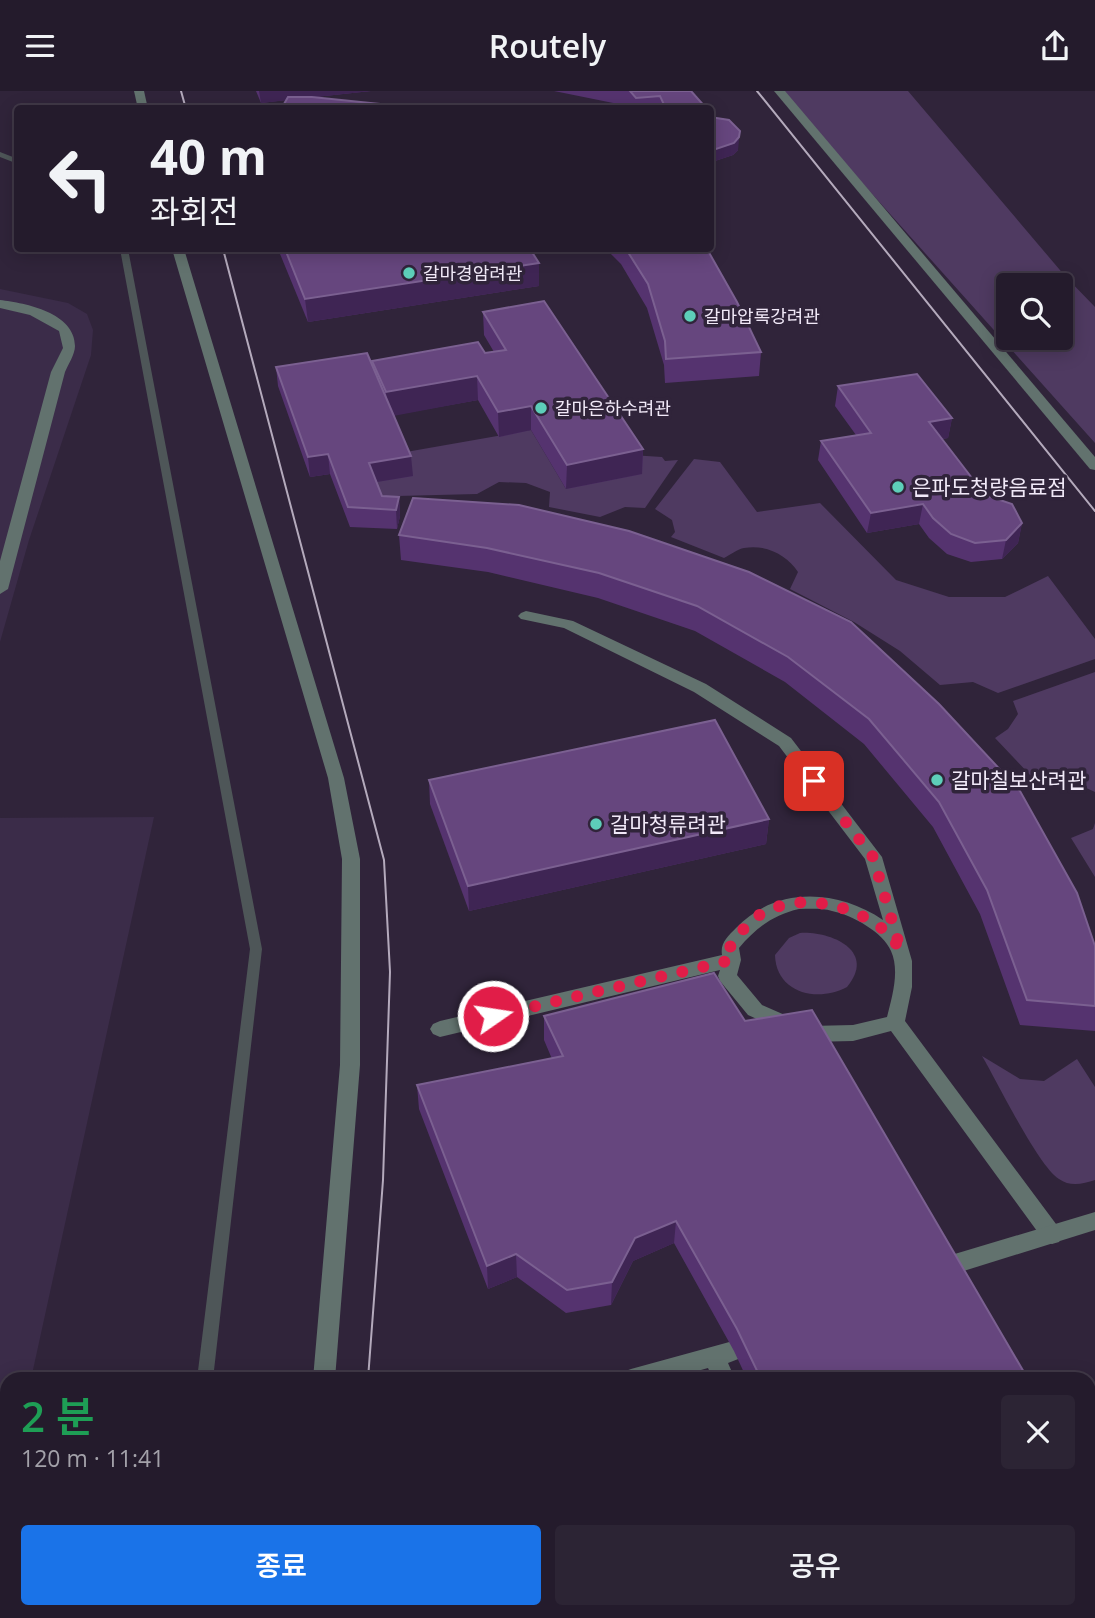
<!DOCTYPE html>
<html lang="ko">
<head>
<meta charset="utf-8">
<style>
	:root { --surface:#241b2c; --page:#2c2434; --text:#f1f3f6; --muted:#a3a1a9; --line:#413948; --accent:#1a73e8 }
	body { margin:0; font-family:"Open Sans","Noto Sans KR",sans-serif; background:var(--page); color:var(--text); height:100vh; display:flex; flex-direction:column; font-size:26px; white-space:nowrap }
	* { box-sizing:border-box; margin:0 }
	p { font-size:23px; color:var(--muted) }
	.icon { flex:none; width:38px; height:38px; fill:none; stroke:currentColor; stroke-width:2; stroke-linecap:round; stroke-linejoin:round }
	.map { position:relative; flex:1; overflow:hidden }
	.side { position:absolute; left:0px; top:1281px; width:1096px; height:247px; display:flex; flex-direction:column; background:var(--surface); border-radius:21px 21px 0 0; box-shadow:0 4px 18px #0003,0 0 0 2px var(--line) }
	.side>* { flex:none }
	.hud { position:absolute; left:14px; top:14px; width:700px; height:147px; border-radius:7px; box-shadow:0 4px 18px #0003,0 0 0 2px var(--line); background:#241b2c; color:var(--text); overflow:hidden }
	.controls { position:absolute; left:996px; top:182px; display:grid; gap:14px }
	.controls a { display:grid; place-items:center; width:77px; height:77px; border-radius:7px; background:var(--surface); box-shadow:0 4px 18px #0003,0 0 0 2px var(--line); font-size:35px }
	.pin { position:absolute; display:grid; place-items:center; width:60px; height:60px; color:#fff; margin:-30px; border-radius:14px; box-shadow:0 4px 10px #0006 }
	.me { position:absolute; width:77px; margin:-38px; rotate:77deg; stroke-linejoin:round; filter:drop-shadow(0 0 5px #0008) }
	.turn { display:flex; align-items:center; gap:24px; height:147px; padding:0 21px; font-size:32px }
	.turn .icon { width:91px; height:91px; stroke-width:2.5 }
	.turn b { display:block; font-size:49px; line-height:60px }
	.round { display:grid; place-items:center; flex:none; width:74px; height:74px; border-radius:7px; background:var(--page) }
	.overview { display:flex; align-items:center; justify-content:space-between; height:119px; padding:0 21px }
	h1 { font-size:42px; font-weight:600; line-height:52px; color:#1e9e55 }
	.button { display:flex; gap:14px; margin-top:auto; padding:14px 21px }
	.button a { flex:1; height:80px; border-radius:7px; background:var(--accent); color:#fff; font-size:28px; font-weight:600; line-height:80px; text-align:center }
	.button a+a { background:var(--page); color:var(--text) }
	header { display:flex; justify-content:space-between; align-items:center; height:91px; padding:0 21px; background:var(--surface); font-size:32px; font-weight:600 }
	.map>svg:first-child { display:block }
	.built { fill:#3b2c49 }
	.green { fill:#4f3a61; fill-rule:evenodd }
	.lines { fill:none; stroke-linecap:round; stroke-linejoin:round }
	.stream { fill:#4e5658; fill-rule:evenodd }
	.service { fill:#62726e; fill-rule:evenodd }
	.minor { fill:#62726e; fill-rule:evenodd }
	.tertiary { fill:#62726e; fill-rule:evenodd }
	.tram { stroke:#b4aabc; stroke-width:2 }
	.wall { fill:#55336f }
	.shaded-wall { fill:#3f2554 }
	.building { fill:#66467e; stroke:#7b6091; stroke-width:2 }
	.route { stroke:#e11d48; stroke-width:12; stroke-dasharray:0 21.6 }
	.poi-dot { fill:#5dceb9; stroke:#30243a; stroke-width:2.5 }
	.labels { text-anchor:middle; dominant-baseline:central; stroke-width:7; stroke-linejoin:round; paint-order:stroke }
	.far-poi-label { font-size:18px; fill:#f1e9f8; stroke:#30243a; text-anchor:start }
	.poi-label { font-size:21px; fill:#f1e9f8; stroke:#30243a; text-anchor:start }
</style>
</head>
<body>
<header><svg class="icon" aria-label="menu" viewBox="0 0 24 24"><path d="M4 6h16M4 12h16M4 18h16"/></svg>Routely<svg class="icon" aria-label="share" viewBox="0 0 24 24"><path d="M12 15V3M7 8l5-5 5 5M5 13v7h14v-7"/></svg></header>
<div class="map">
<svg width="1095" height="1527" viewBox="0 0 1095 1527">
	<rect width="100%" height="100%" fill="#30243a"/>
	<!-- built -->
	<g class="built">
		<polygon points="0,198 68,212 87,223 93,239 91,264 29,449 0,551"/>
		<polygon points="154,726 31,1288 7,1288 7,1307 0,1308 0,727"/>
	</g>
	<!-- green -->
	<g class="green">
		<path d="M780,0H908L1065,185L1095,216V352ZM1008,194H1060V247H1008Z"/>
		<polygon points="531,339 566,398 631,364 662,366 665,370 678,369 645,417 625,416 600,426 549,416 550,401 526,392 499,391 477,403 357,406 332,374"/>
		<path d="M694,368L720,371L757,421L820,412L896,489L949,506H1005L1048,485L1095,548V568L998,602L973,591L940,594L900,560L854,531L790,498L798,481C787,464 766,453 744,457C738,458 730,464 724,467L671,446L675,441L672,429L655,418Z"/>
		<polygon points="1095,581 1095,701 1060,685 1031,685 995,647 1008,638 1018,623 1013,610"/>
		<polygon points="1095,732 1095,786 1071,747 1093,738"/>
		<path d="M800,842C831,840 877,860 847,896C817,912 776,902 775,864L789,847Z"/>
		<path d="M982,965L1020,988L1044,990L1077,968L1095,996V1089C1083,1093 1070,1096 1059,1088C1038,1075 997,990 982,965Z"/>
	</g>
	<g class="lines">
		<!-- stream -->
		<g class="stream">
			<polygon points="0,61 18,68 18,73 0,66"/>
			<polygon points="120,158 128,158 262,858 213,1288 197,1288 250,858"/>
			<polygon points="170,1521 186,1521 186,1527 168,1527"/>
		</g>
		<!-- service -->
		<g class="service">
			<path d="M0,209C26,212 75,222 75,255C75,263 68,274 65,281L8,498L0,503V470L51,281L63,257L59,240L30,224L0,217Z"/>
			<path d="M526,520L573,530L706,593L791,647L882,766L912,870V896L905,930L1059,1137L1063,1144L1059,1151L1052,1153L1045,1151L891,940L853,950L808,951L748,924L720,890L718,885L720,879L440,946L433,943L430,938L433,933L440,930L722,864C720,852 728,845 736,837C776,795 837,798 883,829L865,768L779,655L694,601L564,537L521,528L518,525L521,522ZM799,818C810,818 822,817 832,820C852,824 883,841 891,860C900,880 892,906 887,926L853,934L810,935L762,914L737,884L741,869L739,857C756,837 773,824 799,818Z"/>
		</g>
		<!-- minor -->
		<g class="minor">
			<polygon points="1095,1121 1095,1139 938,1188 930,1185 927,1178 930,1171 938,1168"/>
			<polygon points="756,1241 764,1244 767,1251 764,1258 728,1272 735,1288 713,1288 708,1277 669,1288 620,1288 623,1281 631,1278 733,1250"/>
			<polygon points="820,1521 845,1521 847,1527 822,1527"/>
		</g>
		<!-- tertiary -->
		<g class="tertiary">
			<polygon points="134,0 144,0 148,18 138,18"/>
			<polygon points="774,0 785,0 1095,366 1095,379 1090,378"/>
			<polygon points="172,158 184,158 344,687 360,768 360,974 335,1288 313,1288 340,974 342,768 328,687"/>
			<polygon points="293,1521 317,1521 316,1527 292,1527"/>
		</g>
		<!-- tram -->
		<g class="tram">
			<polyline points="181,0 186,18"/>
			<polyline points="757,0 1095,420"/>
			<polyline points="223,158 384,769 390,881 383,1089 368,1288"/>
			<polyline points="345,1521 345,1527"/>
		</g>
	</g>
	<!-- wall -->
	<g class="wall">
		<polygon points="256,0 371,0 315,6 284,13 286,9 261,12"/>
		<polygon points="554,0 691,0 707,18 630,18 628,15"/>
		<polygon points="710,26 738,59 733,64 712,71 710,71"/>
		<polygon points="278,158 530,158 539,172 539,195 308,231"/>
		<polygon points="606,158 707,158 761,261 759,285 665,292 664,274 647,217 621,173"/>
		<polygon points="483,221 643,358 642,383 566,398 531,339 499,346 478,309 394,324 413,385 376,391 382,405 399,406 400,425 397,438 350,436 330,383 310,386 278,295 276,276 373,274 372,270 485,262 494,261 484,244"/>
		<polygon points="838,295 952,327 948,347 942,348 985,404 1022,432 1018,452 1002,468 971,471 947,463 929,447 919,433 867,442 818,369 821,350 856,344 835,315"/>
		<polygon points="399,444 749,481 1095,855 1095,940 1020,934 980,823 933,736 864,653 785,591 695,540 598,507 488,481 401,469"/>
		<polygon points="429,689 769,728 766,753 469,820 430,713"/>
		<polygon points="544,925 745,930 1028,1288 747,1288 734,1260 674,1152 633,1170 611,1214 566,1222 517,1186 488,1198 419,1018 417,994 552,968 544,949"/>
		<polygon points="858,1521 1088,1521 1095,1527 861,1527"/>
	</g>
	<!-- shaded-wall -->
	<g class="shaded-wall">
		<polygon points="259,0 371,0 261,12"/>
		<polygon points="740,40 738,59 733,64 712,71 713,59"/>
		<polygon points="539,172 539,195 308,231 305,208"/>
		<polygon points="477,285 478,309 388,326 386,301"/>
		<polygon points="531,315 531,339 499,346 498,321"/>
		<polygon points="952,327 948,347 925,350 929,331"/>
		<polygon points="643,358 642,383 566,398 567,374"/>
		<polygon points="328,363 330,383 310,386 308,366"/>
		<polygon points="411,365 413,385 371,392 369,372"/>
		<polygon points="399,406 400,425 397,438 396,419"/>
		<polygon points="923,413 919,433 867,442 871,422"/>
		<polygon points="1022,432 1018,452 1002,468 1006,449"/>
		<polygon points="769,728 766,753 469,820 468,795"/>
		<polygon points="676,1130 674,1152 633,1170 611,1214 612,1191 635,1147"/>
		<polygon points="516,1163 517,1186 488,1198 487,1175"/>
	</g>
	<!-- building -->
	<g class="building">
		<polygon points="630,0 691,0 707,18 666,18 660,5 636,7"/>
		<polygon points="288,6 312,6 429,18 277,18 284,13"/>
		<polygon points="710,26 729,29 740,40 739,46 734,52 713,59 710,58"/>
		<polygon points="285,158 530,158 539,172 305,208"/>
		<polygon points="626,158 707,158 737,211 761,261 666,268 665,250 648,193"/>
		<polygon points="544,210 643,358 567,374 531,315 498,321 477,285 386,301 372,270 478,251 485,262 506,259 483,221"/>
		<polygon points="367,262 411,365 369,372 382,405 399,406 396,419 348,416 328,363 308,366 276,276"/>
		<polygon points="917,283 952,327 929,331 985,404 1012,413 1022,432 1006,449 975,452 951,443 933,427 923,413 871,422 821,350 871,342 838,295"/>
		<polygon points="413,407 519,414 629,440 749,481 851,531 939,613 1020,700 1077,802 1095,855 1095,915 1027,909 987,799 939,711 869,628 788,566 697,515 599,482 487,457 399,444"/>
		<polygon points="715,629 769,728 468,795 429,689"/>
		<polygon points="714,882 745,930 812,919 1028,1288 761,1288 737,1238 676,1130 635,1147 612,1191 567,1199 516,1163 487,1175 417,994 563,965 544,925"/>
		<polygon points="1088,1399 1095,1411 1095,1527 877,1527 874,1521 1088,1521"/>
	</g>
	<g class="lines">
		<!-- route -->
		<path class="route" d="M493,925L732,869L730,856C737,848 743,837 751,830C789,799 848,810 884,839C891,844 896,853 901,860L873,766L814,690"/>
	</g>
	<!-- markers -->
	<g class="poi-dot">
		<circle cx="409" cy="182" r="7"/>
		<circle cx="690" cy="225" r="7"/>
		<circle cx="541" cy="317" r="7"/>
		<circle cx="898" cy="396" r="7"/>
		<circle cx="937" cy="689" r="7"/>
		<circle cx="596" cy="733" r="7"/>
	</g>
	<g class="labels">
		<!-- far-poi labels -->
		<g class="far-poi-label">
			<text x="423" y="182">갈마경암려관</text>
			<text x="704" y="225">갈마압록강려관</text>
			<text x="555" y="317">갈마은하수려관</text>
		</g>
		<!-- poi labels -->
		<g class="poi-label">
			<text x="912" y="396">은파도청량음료점</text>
			<text x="951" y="689">갈마칠보산려관</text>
			<text x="610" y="733">갈마청류려관</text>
		</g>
	</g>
</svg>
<div class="controls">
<a><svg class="icon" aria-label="search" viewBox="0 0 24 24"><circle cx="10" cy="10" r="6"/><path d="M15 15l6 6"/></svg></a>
</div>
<div class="pin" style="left:814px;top:690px;background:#d93025"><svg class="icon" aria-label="arrive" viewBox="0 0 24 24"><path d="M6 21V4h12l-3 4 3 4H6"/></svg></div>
<svg class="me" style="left:493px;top:925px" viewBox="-20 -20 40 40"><circle r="17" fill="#e11d48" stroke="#fff" stroke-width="3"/><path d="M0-11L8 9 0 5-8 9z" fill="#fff"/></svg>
<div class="hud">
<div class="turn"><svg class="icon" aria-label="left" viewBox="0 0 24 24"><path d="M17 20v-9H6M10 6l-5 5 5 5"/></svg><div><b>40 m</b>좌회전</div></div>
</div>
<section class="side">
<div class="overview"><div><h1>2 분</h1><p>120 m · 11:41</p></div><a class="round"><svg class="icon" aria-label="close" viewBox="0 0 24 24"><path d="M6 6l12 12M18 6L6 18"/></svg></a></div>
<div class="button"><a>종료</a><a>공유</a></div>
</section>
</div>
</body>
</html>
